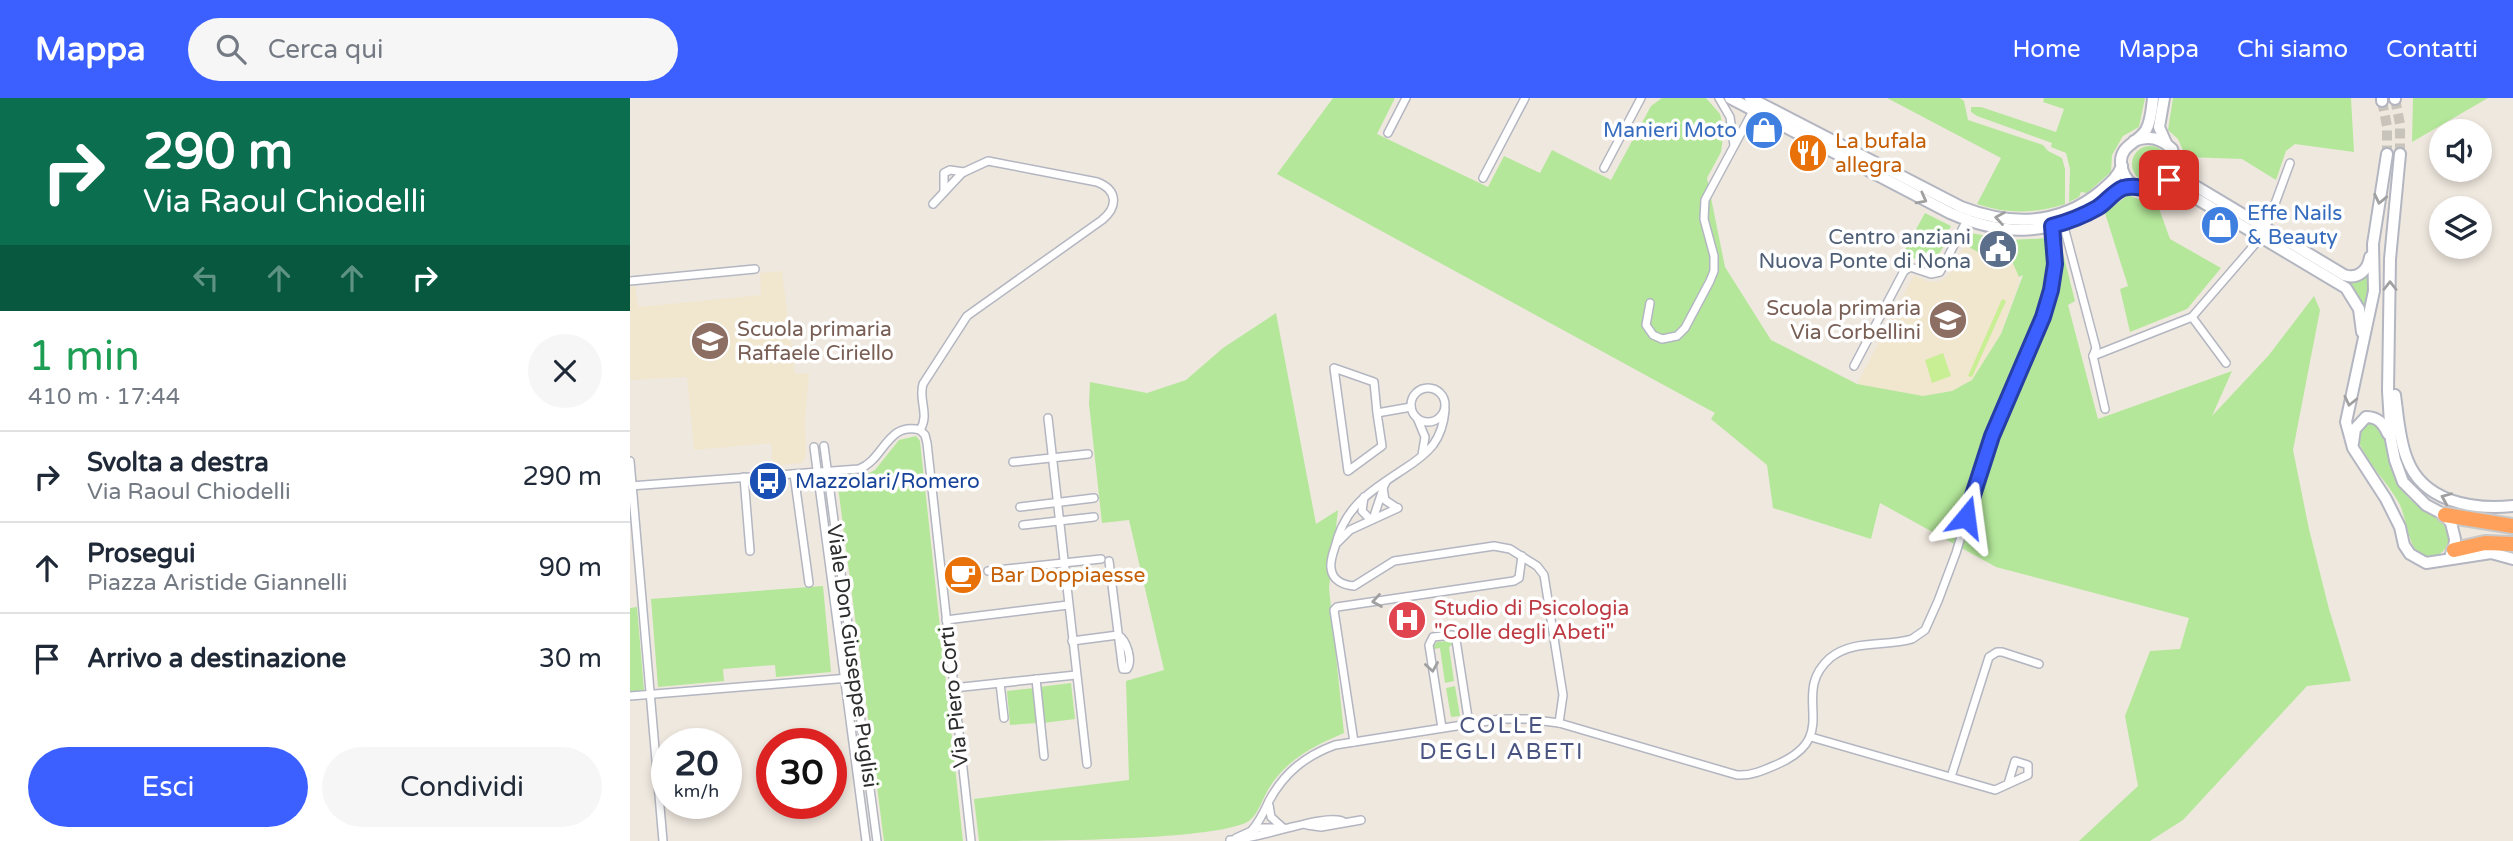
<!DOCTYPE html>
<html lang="it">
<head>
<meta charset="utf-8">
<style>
	:root { --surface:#fff; --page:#f6f6f7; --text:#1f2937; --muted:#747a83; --line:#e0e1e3; --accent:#3c60ff }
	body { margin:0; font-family:"Varela Round",sans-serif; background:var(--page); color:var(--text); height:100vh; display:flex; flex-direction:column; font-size:26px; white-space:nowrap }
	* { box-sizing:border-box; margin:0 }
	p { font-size:23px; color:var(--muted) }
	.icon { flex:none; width:38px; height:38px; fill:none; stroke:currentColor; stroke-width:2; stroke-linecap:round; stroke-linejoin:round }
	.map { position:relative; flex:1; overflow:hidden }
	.sheet { display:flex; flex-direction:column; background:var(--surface); width:630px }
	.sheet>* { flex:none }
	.top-card { background:#0b6e4f; color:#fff; overflow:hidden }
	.controls { position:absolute; left:1799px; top:21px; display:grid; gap:14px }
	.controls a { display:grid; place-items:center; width:63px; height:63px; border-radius:50%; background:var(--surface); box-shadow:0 4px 10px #0003; font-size:35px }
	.speed { position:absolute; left:21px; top:630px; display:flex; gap:14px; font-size:35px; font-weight:700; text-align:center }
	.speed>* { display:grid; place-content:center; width:91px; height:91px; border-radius:50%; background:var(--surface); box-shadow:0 4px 10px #0003; line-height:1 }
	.speed small { font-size:18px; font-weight:400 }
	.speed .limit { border:10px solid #d22; background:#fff; color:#111 }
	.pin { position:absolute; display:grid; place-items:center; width:60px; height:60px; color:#fff; margin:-30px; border-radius:14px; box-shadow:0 4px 10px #0006 }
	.me { position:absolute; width:77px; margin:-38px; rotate:16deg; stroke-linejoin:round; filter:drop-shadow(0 0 5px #0008) }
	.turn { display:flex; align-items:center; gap:24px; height:147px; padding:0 28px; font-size:32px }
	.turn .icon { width:91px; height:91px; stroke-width:2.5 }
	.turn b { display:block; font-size:49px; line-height:60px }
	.lanes { display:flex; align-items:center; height:66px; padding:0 28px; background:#0003; justify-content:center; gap:35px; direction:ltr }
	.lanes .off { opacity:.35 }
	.round { display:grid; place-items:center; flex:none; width:74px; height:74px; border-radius:37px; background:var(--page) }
	.summary { display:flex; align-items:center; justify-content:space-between; height:119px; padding:0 28px }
	h1 { font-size:42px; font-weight:600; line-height:52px; color:#1e9e55 }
	.primary-button { display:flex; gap:14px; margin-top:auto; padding:14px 28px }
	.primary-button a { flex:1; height:80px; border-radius:42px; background:var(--accent); color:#fff; font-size:28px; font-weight:600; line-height:80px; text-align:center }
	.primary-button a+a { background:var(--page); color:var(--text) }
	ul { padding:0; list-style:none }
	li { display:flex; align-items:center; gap:21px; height:91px; padding:0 28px; border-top:2px solid var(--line) }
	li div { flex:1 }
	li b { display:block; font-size:26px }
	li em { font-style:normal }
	header { display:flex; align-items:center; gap:42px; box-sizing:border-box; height:98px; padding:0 35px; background:var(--accent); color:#fff }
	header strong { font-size:33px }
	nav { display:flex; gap:38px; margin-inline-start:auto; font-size:24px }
	.search { width:490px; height:63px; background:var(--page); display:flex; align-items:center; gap:18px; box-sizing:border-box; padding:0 24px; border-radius:38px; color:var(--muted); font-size:26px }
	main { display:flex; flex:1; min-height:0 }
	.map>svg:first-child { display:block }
	.education { fill:#f1e6ce }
	.green { fill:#b4e79a }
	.pitch { fill:#c9ef95 }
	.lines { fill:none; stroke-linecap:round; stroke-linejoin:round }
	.secondary-tunnel { stroke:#c8c3bb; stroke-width:10; stroke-dasharray:10 5; stroke-linecap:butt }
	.street-casing { stroke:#b3b6c1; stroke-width:10 }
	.secondary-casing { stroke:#b3b6c1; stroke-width:14 }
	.highway-casing { stroke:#c8c8c8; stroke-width:18 }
	.street { stroke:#fff; stroke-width:7 }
	.secondary { stroke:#fff; stroke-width:10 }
	.highway { stroke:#ffa15a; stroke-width:14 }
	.oneway { stroke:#a0a0a0 }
	.route-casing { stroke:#273ea6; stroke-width:18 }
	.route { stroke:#3c60ff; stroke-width:12 }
	.labels { text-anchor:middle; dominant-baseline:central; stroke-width:7; stroke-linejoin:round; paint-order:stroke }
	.shop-label { font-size:21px; fill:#366cbe; stroke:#fff; text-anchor:end }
	.food-label { font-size:21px; fill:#c56008; stroke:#fff; text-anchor:start }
	.service-label { font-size:21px; fill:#4e5e75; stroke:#fff; text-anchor:end }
	.education-label { font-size:21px; fill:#785e54; stroke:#fff; text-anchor:end }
	.transit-label { font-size:21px; fill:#164399; stroke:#fff; text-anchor:start }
	.health-label { font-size:21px; fill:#be3a42; stroke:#fff; text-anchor:start }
	.street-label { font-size:21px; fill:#2d2d2d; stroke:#fff }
	.neighbourhood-label { font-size:23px; letter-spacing:2px; fill:#4a5481; stroke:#fff }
</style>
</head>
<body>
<header>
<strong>Mappa</strong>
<div class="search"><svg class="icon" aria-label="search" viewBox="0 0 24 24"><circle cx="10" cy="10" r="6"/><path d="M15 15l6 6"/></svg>Cerca qui</div>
<nav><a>Home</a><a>Mappa</a><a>Chi siamo</a><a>Contatti</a></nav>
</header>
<main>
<section class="sheet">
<div class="top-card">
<div class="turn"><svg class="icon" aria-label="right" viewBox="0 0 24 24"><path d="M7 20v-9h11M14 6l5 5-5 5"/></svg><div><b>290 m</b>Via Raoul Chiodelli</div></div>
<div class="lanes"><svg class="icon off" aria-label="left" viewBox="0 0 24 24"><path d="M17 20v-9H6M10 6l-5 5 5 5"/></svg><svg class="icon off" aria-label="ahead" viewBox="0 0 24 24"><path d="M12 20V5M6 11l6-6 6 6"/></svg><svg class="icon off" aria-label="ahead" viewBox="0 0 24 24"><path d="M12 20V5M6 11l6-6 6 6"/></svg><svg class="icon" aria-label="right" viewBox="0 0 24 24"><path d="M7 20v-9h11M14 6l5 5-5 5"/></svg></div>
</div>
<div class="summary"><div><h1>1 min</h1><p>410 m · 17:44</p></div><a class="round"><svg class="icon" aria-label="close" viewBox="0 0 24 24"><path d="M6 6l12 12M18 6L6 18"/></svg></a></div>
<ul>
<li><svg class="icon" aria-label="right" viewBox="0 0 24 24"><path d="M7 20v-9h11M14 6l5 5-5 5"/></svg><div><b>Svolta a destra</b><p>Via Raoul Chiodelli</p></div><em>290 m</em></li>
<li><svg class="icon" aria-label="ahead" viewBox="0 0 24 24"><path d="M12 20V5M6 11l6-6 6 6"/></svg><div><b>Prosegui</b><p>Piazza Aristide Giannelli</p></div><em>90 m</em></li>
<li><svg class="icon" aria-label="arrive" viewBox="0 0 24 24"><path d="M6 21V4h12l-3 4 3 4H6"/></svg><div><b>Arrivo a destinazione</b></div><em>30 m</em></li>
</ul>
<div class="primary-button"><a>Esci</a><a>Condividi</a></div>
</section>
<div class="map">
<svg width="1883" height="743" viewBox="0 0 1883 743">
	<rect width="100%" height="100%" fill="#efe8df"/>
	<!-- education -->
	<g class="education">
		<polygon points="1335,147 1361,161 1381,161 1389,179 1389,185 1370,237 1342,282 1322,293 1293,298 1227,286 1284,177 1298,184 1311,183 1319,176"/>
		<polygon points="152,173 165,276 179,275 175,323 176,357 174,362 172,365 143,368 141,345 64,352 57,279 0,282 0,190 5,187 8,209 131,197 130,175"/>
	</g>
	<!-- green -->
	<g class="green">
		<polygon points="703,0 765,0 747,36 858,89 874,58 910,75 922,52 981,82 1021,8 1032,0 1076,0 1090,16 1094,31 1091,54 1077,80 1095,169 1141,242 1227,286 1293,298 1322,293 1342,282 1371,236 1393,177 1389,179 1381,161 1362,166 1361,161 1335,147 1341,135 1379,142 1420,140 1421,157 1429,139 1445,203 1438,207 1468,321 1602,273 1582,318 1639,257 1684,198 1690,212 1663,352 1679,431 1699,511 1721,583 1677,588 1553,722 1520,743 1449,743 1508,688 1495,618 1520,553 1550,551 1559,520 1366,469 1250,405 1241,441 1143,410 1137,367 1081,321 1085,315 647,76"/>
		<path d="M1257,0H1330L1334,3L1338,22L1413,47L1418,53L1432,60L1435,71V106C1406,116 1376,116 1347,106L1371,60Z"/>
		<polygon points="1414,0 1515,0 1509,29 1493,38 1482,57 1481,74 1457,95 1451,94 1449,99 1439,104 1440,71 1436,55 1421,49 1422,45 1347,18 1341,14 1341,9 1351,9 1426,34 1434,11 1413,4"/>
		<polygon points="1543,0 1721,0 1724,54 1665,46 1656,53 1646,82 1612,61 1556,59 1548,41 1538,32"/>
		<polygon points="1783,0 1858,0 1782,44"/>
		<circle cx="1520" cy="66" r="18"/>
		<polygon points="1498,97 1514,103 1527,105 1540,141 1591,170 1557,211 1500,234 1490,191 1498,188 1475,115"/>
		<polygon points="1295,115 1321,128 1317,136 1320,138 1302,167 1286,160 1267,166"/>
		<polygon points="1740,172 1734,215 1712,181"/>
		<path d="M646,215L686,426L708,412L699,490L714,635C686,647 659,660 641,687C633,698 630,714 619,723C587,743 400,743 349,743L344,701L499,682L496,583L534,572L499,422L472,425L459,306L460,284L517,295L556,282L593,250Z"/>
		<path d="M1737,324H1745C1762,346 1755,372 1777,398C1791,414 1819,419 1819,443C1816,450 1813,456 1804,458C1778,466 1778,421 1769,405C1757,384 1739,367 1729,345L1728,335Z"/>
		<polygon points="286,338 290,343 333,743 254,743 207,381 231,379 245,372 269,342"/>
		<polygon points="193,488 201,574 146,579 145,567 93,571 94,583 28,589 21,501"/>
		<polygon points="7,509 14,592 0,594 0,510"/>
		<polygon points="818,543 823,546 819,549 824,583 815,585 810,550 804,551 804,548 807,544"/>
		<polygon points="441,585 445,621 413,625 409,589"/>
		<polygon points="825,588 830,618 821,619 816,590"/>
		<polygon points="404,590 407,625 380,627 377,593"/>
	</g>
	<!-- pitch -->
	<g class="pitch">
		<polygon points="1372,201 1376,203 1342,279 1338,278"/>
		<polygon points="1313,255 1321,278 1302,285 1295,262"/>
	</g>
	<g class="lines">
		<!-- secondary-tunnel -->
		<g class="secondary-tunnel">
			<polyline points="1765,1 1770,26 1770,56"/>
			<polyline points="1752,3 1757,28 1757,56"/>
		</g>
		<!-- street casing -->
		<g class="street-casing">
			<g id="street">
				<polyline points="1089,0 1100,19 1104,47"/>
				<polyline points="758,35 776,0"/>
				<polyline points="974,70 1011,0"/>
				<polyline points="853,80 895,0"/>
				<polyline points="314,94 314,75 320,72 334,74"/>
				<polyline points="1433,125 1466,250 1463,258 1562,219 1626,145 1639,122 1660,65"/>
				<polyline points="0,183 125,171"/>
				<polyline points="1020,205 1016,227 1023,237 1032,241 1047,238 1055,230 1080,183 1084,173 1084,158 1074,121 1075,102 1124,11"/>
				<polyline points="1562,219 1596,265"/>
				<polyline points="1463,258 1475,311"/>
				<polyline points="1224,268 1274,173 1280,169 1301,176 1310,174 1338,120"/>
				<circle cx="798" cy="307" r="17"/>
				<path d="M815,312C814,324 811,336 803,347C795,357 785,364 774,371C741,393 715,407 705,449C703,455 700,463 701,470C702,482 713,487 724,488L764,463L864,448L880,451L907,468L914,477L933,597L929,625"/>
				<polyline points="747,315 744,284 704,270 718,373 752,348 747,315 781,309"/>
				<polyline points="418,320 457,666"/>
				<polyline points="788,322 795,339 792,357"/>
				<path d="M290,332C300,316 288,302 293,286L337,218L472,122C488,109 488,92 467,84L358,63L332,75L303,106"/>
				<polyline points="290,332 295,337 297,345 341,743"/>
				<polyline points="194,348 247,743"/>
				<polyline points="184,349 236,743"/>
				<polyline points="0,363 33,743"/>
				<polyline points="383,364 458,356"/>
				<polyline points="164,376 179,485"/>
				<polyline points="114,379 120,453"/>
				<polyline points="756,384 753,390 755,402 767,410"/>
				<path d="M0,388L229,371C254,362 257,323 290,332"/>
				<polyline points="734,399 732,413 741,422"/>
				<polyline points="390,409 464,400"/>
				<polyline points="743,421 753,391"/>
				<polyline points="393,427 464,419"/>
				<polyline points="708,444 720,432 768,410"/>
				<path d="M479,463L492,566L493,571H497C503,563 497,542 488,537"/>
				<polyline points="358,473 471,461"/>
				<polyline points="316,522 438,507"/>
				<polyline points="442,543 488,537"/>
				<polyline points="406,581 414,658"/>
				<polyline points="370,585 374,620"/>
				<polyline points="323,590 446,577"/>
				<polyline points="0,598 219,580"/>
				<polyline points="812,630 799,547 803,539 822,537 826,542 839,626"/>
				<polyline points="1181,639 1365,692 1398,677 1398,667 1385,663 1378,686"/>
				<polyline points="724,644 704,512 707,509 884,483 889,480 892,458"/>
				<polyline points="1321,679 1359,559 1367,554 1372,554 1409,566"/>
				<polyline points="639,707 641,719 651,728"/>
				<polyline points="677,727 691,729 731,722"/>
				<path d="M622,732C630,723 634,714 639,703C654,675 675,658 705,647L871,621H898L929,625L1107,677C1122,678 1134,672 1148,666C1214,637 1158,597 1200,560C1223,541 1256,549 1282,541L1295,532L1308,503L1326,455L1361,338L1418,203L1425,166L1422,128"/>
				<polyline points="606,740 628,730 654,730"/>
				<path d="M600,742C624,743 700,713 714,724"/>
			</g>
		</g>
		<!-- secondary casing -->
		<g class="secondary-casing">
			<g id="secondary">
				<path d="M1100,0L1320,115C1372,138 1414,138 1465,111C1482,102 1485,89 1507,89"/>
				<path d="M1120,0L1331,109C1380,128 1429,128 1471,93C1480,85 1487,80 1492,68"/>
				<polyline points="1534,0 1529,29 1536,45"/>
				<polyline points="1752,0 1752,3"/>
				<polyline points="1765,0 1765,1"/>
				<path d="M1504,43C1518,37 1531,40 1542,51C1558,96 1495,106 1491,65C1490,47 1508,45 1516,32C1521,23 1522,10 1523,0"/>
				<polyline points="1757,56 1743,146 1744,193 1716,324 1723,350 1756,401 1770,429 1774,447 1780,456 1796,465 1861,455 1883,461"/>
				<polyline points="1770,56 1760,161 1758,293 1761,342 1765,362 1773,384 1796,407 1815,417 1821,425 1825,441 1824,452 1821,456"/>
				<path d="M1545,71L1552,80L1714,177C1728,182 1738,172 1740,159"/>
				<polyline points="1534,86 1547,89 1716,190 1729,211 1732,234"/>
				<path d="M1765,297C1768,318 1769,341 1777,361C1793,404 1842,412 1883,408"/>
				<path d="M1723,345L1725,331L1736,319C1748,319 1753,325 1758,336"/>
			</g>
		</g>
		<!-- highway casing -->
		<g class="highway-casing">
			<g id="highway">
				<polyline points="1815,417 1883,428"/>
				<polyline points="1824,452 1855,445 1883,446"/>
			</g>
		</g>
		<!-- street -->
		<use href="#street" class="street"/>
		<!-- secondary -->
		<use href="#secondary" class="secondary"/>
		<!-- highway -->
		<use href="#highway" class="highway"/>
	</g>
	<!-- one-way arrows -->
	<defs><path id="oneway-chevron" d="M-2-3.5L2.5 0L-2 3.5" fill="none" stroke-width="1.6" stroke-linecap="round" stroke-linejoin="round" transform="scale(1.75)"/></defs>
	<g class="oneway">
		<use href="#oneway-chevron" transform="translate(1292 101) rotate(28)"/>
		<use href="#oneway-chevron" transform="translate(1750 101) rotate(102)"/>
		<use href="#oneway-chevron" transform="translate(1370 120) rotate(-171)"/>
		<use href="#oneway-chevron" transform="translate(1760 188) rotate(-90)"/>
		<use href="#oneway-chevron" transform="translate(1720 303) rotate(103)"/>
		<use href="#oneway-chevron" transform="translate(1816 400) rotate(-157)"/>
		<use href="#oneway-chevron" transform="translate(747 503) rotate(171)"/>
		<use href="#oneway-chevron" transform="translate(802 569) rotate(81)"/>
	</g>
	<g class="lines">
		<!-- route casing -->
		<g class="route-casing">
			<path id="route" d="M1336,419L1362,338L1413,219L1421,192L1425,166L1422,128C1437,124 1453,118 1467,110C1476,105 1483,94 1493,90C1512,84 1518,100 1539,82"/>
		</g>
		<!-- route -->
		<use href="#route" class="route"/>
	</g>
	<!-- icons -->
	<defs>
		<g id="shop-disc" transform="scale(2.0125)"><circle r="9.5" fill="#3f7fe0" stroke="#fff"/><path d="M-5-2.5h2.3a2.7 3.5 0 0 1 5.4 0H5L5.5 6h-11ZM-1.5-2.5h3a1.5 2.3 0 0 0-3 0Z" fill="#fff"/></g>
		<g id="restaurant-disc" transform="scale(2.0125)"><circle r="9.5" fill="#e8710a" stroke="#fff"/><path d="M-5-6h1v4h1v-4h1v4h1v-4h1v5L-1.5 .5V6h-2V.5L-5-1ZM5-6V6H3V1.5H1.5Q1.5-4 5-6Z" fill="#fff"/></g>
		<g id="civic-disc" transform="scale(2.0125)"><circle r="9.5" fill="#5c6f8a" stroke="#fff"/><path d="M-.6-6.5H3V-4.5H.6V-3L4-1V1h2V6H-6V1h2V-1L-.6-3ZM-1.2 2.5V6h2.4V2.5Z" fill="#fff"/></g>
		<g id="school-disc" transform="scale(2.0125)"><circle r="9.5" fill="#8d6e63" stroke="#fff"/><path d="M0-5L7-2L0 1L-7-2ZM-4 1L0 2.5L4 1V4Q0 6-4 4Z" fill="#fff"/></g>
		<g id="bus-disc" transform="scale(2.0125)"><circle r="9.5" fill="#1a4fb4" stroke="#fff"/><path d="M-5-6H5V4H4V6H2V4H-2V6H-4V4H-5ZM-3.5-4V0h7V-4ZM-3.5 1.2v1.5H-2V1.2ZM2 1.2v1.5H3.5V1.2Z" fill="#fff"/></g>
		<g id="cafe-disc" transform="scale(2.0125)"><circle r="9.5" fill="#e8710a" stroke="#fff"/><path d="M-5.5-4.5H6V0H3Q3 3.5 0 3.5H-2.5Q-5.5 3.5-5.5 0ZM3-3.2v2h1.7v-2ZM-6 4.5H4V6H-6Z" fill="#fff"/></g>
		<g id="hospital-disc" transform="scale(2.0125)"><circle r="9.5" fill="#e0444e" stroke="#fff"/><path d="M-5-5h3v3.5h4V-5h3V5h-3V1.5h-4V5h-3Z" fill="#fff"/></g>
	</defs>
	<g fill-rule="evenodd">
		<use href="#shop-disc" x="1134" y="32"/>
		<use href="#restaurant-disc" x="1178" y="55"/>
		<use href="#shop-disc" x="1590" y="127"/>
		<use href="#civic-disc" x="1368" y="151"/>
		<use href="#school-disc" x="1318" y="222"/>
		<use href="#school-disc" x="80" y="243"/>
		<use href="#bus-disc" x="138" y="383"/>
		<use href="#cafe-disc" x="333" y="477"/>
		<use href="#hospital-disc" x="777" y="522"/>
	</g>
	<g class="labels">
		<!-- shop labels -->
		<g class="shop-label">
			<text x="1107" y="32">Manieri Moto</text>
			<text x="1617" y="115" text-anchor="start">Effe Nails<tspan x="1617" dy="24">&amp; Beauty</tspan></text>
		</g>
		<!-- food labels -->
		<g class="food-label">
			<text x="1205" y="43">La bufala<tspan x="1205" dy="24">allegra</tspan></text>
			<text x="360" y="477">Bar Doppiaesse</text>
		</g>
		<!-- service labels -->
		<g class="service-label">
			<text x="1341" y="139">Centro anziani<tspan x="1341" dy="24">Nuova Ponte di Nona</tspan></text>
		</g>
		<!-- education labels -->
		<g class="education-label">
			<text x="1291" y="210">Scuola primaria<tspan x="1291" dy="24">Via Corbellini</tspan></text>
			<text x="107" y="231" text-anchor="start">Scuola primaria<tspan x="107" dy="24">Raffaele Ciriello</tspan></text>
		</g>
		<!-- transit labels -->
		<g class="transit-label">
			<text x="165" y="383">Mazzolari/Romero</text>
		</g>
		<!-- health labels -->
		<g class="health-label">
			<text x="804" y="510">Studio di Psicologia<tspan x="804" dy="24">"Colle degli Abeti"</tspan></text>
		</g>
		<!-- street labels -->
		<g class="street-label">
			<text transform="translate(222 558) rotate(82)">Viale Don Giuseppe Puglisi</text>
			<text transform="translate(324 599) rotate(-96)">Via Piero Corti</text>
		</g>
		<!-- neighbourhood labels -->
		<g class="neighbourhood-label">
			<text x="872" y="628">COLLE<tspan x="872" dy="26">DEGLI ABETI</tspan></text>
		</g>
	</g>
</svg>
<div class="controls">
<a><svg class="icon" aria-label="sound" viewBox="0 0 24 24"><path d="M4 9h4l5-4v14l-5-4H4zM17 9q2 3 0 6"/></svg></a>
<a><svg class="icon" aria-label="layers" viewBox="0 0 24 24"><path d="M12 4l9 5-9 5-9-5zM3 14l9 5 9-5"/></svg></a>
</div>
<div class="speed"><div>20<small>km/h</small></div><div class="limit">30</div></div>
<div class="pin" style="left:1539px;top:82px;background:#d93025"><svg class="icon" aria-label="arrive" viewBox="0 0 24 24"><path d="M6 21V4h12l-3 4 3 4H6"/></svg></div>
<svg class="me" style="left:1336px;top:419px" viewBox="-20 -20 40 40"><path d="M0-17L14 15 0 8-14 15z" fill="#3c60ff" stroke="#fff" stroke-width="4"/></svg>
</div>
</main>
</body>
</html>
